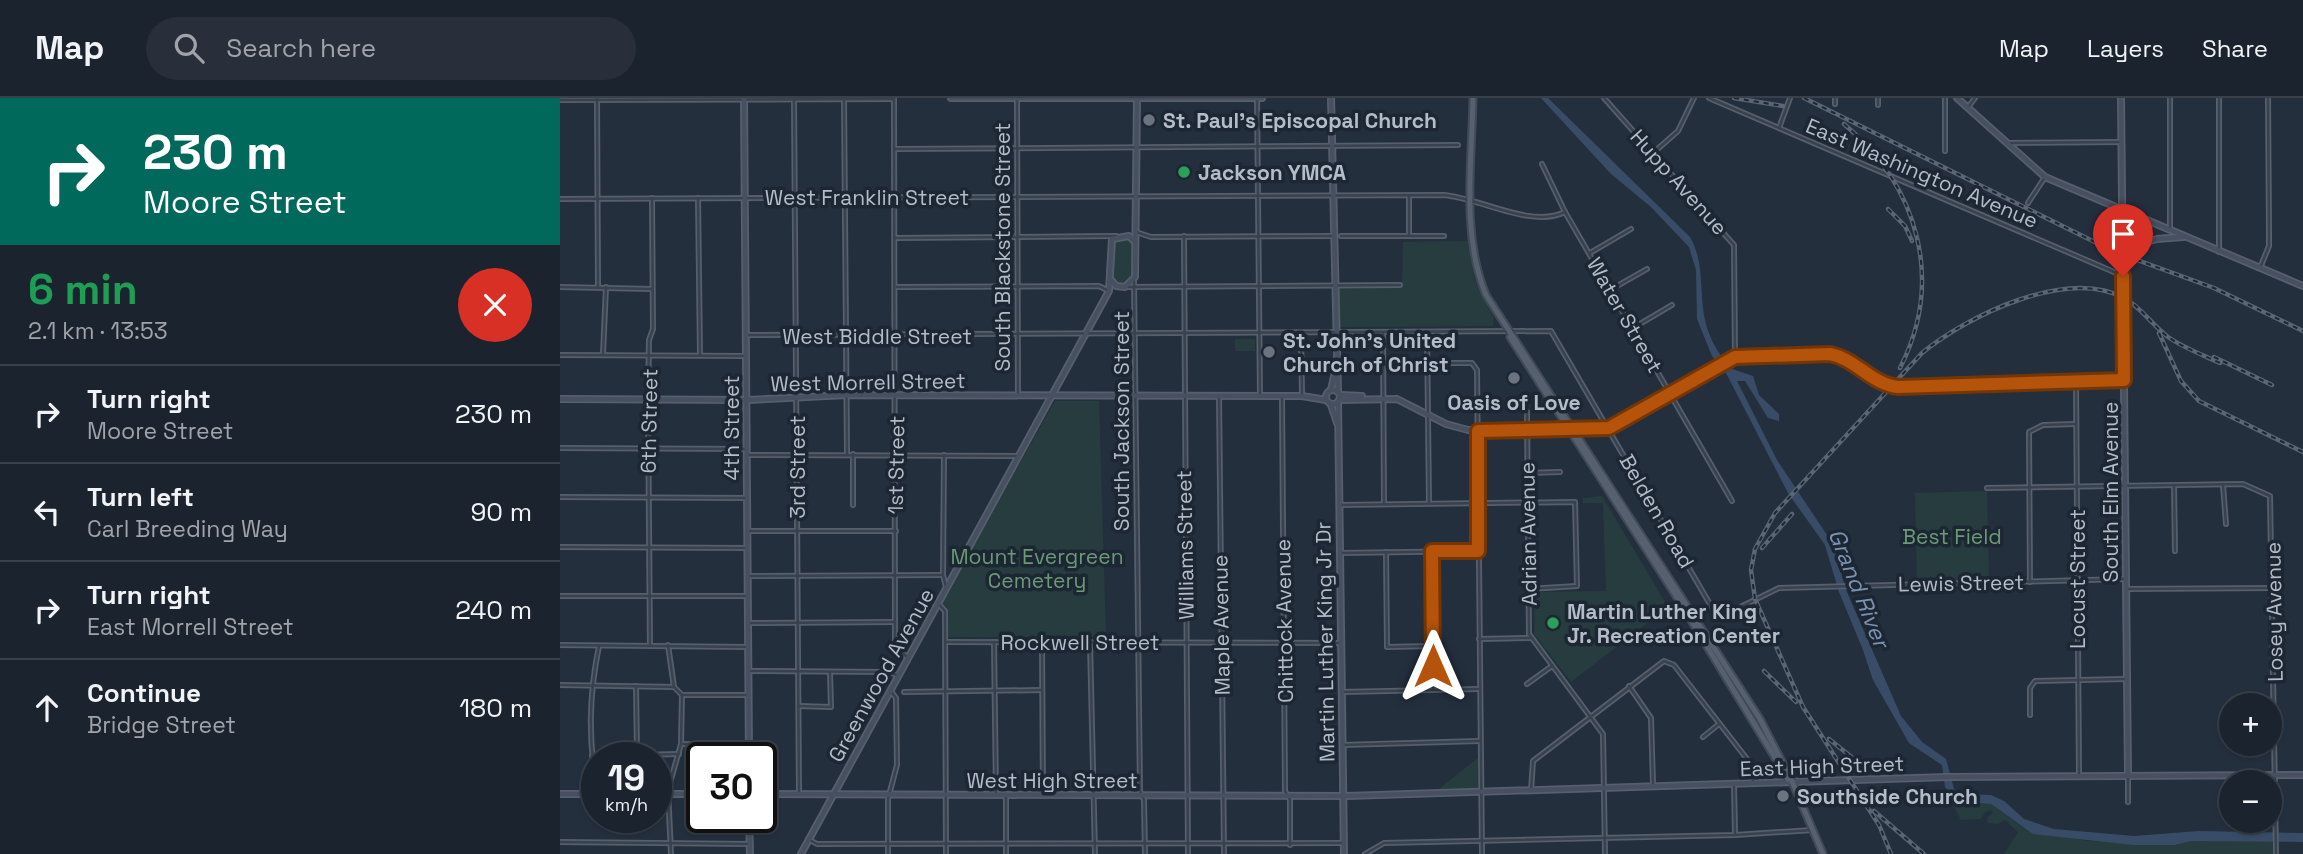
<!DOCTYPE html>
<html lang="en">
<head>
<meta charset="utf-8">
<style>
	:root { --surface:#1b232e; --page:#282f3a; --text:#f1f3f6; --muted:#a0a4aa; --line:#39404a }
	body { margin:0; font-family:"Space Grotesk",sans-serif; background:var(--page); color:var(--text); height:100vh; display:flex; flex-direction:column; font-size:26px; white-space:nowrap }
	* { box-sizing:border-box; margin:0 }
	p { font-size:23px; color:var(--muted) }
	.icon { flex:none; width:38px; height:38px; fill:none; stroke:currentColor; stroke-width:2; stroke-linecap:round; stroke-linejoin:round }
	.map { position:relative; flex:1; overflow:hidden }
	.sheet { display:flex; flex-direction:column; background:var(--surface); width:560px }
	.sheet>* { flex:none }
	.guide { background:#00695c; color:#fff; overflow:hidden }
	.tools { position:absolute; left:1659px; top:595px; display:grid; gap:14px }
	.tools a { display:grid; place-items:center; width:63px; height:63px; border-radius:50%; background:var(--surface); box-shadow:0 2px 5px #0004,0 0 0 2px var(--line); font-size:35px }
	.speed { position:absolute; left:21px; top:644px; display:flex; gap:14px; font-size:35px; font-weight:700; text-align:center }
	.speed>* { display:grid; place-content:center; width:91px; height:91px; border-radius:50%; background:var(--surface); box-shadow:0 2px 5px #0004,0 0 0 2px var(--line); line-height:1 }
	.speed small { font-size:18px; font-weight:400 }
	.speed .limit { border:4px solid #111; border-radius:10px; background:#fff; color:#111 }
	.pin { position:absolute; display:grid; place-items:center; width:60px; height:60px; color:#fff; margin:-72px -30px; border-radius:50% 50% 50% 0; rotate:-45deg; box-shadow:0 0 7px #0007 }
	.pin .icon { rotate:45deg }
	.me { position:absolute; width:77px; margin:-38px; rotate:0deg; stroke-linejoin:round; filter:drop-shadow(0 0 5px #0008) }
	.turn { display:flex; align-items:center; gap:24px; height:147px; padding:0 28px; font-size:32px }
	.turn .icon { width:91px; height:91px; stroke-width:2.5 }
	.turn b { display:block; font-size:49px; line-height:60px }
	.round { display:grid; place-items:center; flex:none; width:74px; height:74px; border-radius:37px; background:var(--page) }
	.head { display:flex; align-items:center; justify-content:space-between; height:119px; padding:0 28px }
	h1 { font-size:42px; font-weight:700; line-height:52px; color:#1e9e55 }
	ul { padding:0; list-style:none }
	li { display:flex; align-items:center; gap:21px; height:98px; padding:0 28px; border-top:2px solid var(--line) }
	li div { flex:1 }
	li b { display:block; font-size:26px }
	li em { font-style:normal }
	header { display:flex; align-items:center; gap:42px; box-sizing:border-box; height:98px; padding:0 35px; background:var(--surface); border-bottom:2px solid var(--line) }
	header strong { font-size:33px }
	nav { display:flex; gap:38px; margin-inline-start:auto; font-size:24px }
	.search { width:490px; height:63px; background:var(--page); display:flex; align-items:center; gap:18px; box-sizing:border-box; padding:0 24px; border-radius:38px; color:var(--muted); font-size:26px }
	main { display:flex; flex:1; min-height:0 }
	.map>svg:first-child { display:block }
	.green { fill:#263c3f }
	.water { fill:#394c67 }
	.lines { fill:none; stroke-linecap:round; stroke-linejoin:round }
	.street-casing { stroke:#565f6c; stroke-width:6 }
	.secondary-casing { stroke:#565f6c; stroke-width:8 }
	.primary-casing { stroke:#414a57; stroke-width:9 }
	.street { stroke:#38414e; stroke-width:2.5 }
	.secondary { stroke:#465061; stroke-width:4.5 }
	.primary { stroke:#56606e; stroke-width:5 }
	.rail-casing { stroke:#5a6575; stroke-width:4.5 }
	.rail { stroke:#1d2633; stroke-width:2; stroke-dasharray:5; stroke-linecap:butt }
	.route-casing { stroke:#753606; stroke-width:18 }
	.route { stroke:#b45309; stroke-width:12 }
	.worship-dot { fill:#6b7280; stroke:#1d2633; stroke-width:2.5 }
	.leisure-dot { fill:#2e9e5b; stroke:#1d2633; stroke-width:2.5 }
	.labels { text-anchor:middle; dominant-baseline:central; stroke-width:7; stroke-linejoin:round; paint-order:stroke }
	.poi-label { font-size:21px; font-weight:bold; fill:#b4bcc9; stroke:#1d2633; text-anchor:start }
	.street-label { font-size:21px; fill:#b4bcc9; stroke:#1d2633 }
	.park-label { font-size:21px; fill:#6b9a76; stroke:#1d2633 }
	.water-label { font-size:23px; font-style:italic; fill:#7c92b1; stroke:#1d2633 }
</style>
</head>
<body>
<header>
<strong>Map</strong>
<div class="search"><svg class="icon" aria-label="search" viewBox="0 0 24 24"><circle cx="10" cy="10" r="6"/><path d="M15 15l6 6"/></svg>Search here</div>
<nav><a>Map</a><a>Layers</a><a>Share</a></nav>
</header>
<main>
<section class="sheet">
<div class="guide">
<div class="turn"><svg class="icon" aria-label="right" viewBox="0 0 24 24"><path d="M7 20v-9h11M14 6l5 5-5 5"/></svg><div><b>230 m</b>Moore Street</div></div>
</div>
<div class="head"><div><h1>6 min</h1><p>2.1 km · 13:53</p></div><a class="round" style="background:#d93025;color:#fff"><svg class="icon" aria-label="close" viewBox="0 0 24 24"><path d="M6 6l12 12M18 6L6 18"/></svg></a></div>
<ul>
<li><svg class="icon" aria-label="right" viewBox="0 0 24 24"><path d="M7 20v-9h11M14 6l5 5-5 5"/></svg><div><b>Turn right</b><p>Moore Street</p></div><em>230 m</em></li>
<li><svg class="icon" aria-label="left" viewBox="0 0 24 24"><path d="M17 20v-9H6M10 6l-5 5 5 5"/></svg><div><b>Turn left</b><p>Carl Breeding Way</p></div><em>90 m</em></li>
<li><svg class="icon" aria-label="right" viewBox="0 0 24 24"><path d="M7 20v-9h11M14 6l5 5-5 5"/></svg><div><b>Turn right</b><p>East Morrell Street</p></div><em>240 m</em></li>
<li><svg class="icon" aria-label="ahead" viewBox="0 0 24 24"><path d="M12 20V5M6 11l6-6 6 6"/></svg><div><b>Continue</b><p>Bridge Street</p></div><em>180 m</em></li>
</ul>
</section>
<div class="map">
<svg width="1743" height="756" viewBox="0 0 1743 756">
	<rect width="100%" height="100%" fill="#242f3e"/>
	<!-- green -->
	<g class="green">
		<polygon points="569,138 574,142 575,180 572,185 559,189 552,182 552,143"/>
		<polygon points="908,143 914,179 934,221 933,228 780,229 779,189 842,188 843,144"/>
		<rect x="675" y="241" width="20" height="12"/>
		<polygon points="495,303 539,303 546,539 388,539 387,509 382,504"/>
		<polygon points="1427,393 1429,481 1357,483 1355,395"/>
		<polygon points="1042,398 1108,509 1011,584 974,536 975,494 1046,493 1043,405 1023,405 1023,400"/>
		<polygon points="918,660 918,691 877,692 880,690"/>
		<polygon points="1393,699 1400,704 1431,706 1462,729 1528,743 1615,747 1631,743 1712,743 1713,756 1444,756 1458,734 1445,722 1438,726 1428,725 1427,720 1433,715 1431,712 1425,714 1421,721 1401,722 1393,707"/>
	</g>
	<!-- water -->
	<path class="water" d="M981,0H988L1130,139C1146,167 1138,196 1146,226C1150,243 1160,256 1169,270L1193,278L1199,297L1219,316V323L1208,320L1185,283H1177L1217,362L1273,446L1286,492L1341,618L1362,644L1386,661L1394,691L1403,696L1431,697L1444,703L1464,721L1494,731L1574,738L1639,733L1743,735V744L1631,743L1615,747H1573L1473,736L1431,706L1400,704L1393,699L1385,689L1382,667L1349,645L1313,582L1303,552L1279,494L1265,447L1228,395L1167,277L1152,258L1137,221L1136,172L1129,149L1091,109L1051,76Z"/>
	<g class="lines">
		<!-- street casing -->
		<g class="street-casing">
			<g id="street">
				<polyline points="234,0 239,696"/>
				<polyline points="284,0 287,356"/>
				<polyline points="334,0 335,548 347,559"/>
				<polyline points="697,0 700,298"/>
				<polyline points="1044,0 1174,147 1175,259"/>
				<polyline points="1149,0 1561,177"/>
				<polyline points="1275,0 1275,6"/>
				<polyline points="1385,0 1385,53"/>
				<polyline points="37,1 38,189"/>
				<polyline points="457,1 458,298"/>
				<polyline points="0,2 333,1"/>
				<polyline points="1318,7 1318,0"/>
				<polyline points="1409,8 1415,0"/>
				<polyline points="1219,30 1230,0"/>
				<polyline points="1450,45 1561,44"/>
				<polyline points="335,51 898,47"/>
				<polyline points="1093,55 1118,33 1134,0"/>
				<polyline points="982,66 1005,114 1172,403"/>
				<polyline points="138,100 140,257"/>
				<path d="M0,101L883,97C918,99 971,131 1005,114"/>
				<polyline points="1468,105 1485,79"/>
				<polyline points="1610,132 1610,0"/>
				<polyline points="576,134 591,139 774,138"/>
				<polyline points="849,137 849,99"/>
				<polyline points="624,138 628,756"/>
				<polyline points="781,138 884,138"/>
				<polyline points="335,140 556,138"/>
				<polyline points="1659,154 1659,0"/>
				<polyline points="1030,155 1071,131"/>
				<polyline points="1700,170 1709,148 1709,133 1708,0"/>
				<polyline points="574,183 580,693 584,702 585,756"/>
				<polyline points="0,189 92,191"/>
				<polyline points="337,189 539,188 549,193"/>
				<polyline points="568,189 840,187"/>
				<polyline points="1050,192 1087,171"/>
				<polyline points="1073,230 1112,207"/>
				<polyline points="867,235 869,405"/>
				<polyline points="823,236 824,406"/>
				<polyline points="186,237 991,233 1158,520 1219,490 1564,481"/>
				<polyline points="741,237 742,296"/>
				<polyline points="43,256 46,189"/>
				<polyline points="0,257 186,258"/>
				<polyline points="868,265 912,265 917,272 922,756"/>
				<polyline points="1516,284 1519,677"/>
				<polyline points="659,298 664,756"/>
				<polyline points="722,298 725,693 730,702 730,747"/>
				<polyline points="967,314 969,536 1043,636 1045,756"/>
				<path d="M1015,332L1053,328L1175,259L1270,256C1296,261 1311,286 1338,289L1565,282"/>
				<polyline points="0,350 187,351"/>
				<polyline points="293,356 293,407"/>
				<polyline points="187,357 459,358"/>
				<polyline points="384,357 383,477 386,489"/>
				<polyline points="967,375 1000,374"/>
				<polyline points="1614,387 1615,453"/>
				<polyline points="1663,387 1666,426"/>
				<polyline points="1427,390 1683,386 1710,398 1716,756"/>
				<polyline points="0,399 187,400"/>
				<polyline points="779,407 1015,404 1017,488 968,491"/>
				<polyline points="189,433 336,433"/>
				<polyline points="0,449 188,450"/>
				<polyline points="872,453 873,592"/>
				<polyline points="826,454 827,549 873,548"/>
				<polyline points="780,455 917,453"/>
				<polyline points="187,478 383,477"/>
				<polyline points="1470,484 1469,334 1483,327 1515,326"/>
				<polyline points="1566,491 1713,490"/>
				<polyline points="0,498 188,498"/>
				<polyline points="378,505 385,513 386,756"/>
				<polyline points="188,525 335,524"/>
				<polyline points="919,541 970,540"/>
				<polyline points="385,544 781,545"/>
				<polyline points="434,544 436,695"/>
				<polyline points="482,544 483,698"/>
				<polyline points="530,544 535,756"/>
				<polyline points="0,547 188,549"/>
				<polyline points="108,547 114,589 122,597 121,646 108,692 111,756"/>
				<polyline points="90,548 88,305 89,242 93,231 92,100"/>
				<polyline points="189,573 328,574 337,577"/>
				<polyline points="967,586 992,568"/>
				<polyline points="0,587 114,589"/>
				<polyline points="76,588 77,655"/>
				<polyline points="1069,588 1091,620 1093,686"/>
				<polyline points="344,594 482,592"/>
				<polyline points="782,594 918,591"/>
				<polyline points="122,597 189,597"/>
				<polyline points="239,608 271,609 270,575"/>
				<polyline points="1470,617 1470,590 1475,583 1565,581"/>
				<polyline points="1143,639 1159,626"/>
				<polyline points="123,646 189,648"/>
				<polyline points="782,647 919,643"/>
				<polyline points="32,658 119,656"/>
				<polyline points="1568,680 1568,704"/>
				<polyline points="1174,687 1175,736"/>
				<path d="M37,691C28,641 29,597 39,548"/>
				<polyline points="971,693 973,663 1104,563 1114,567 1191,666 1193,683"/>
				<polyline points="446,698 446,756"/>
				<polyline points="248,741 257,746 783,745"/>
				<polyline points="0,744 190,746"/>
				<polyline points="328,756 328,701 337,667 336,600 330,592"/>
				<polyline points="805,756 824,745 1175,737 1253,732"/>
			</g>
		</g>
		<!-- secondary casing -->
		<g class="secondary-casing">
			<g id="secondary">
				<polyline points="184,0 189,660"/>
				<polyline points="391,0 702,0"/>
				<polyline points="771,0 778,294"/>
				<polyline points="1397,0 1485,79 1743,188"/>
				<polyline points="1561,0 1568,676"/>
				<polyline points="1562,151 1597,141 1623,139"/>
				<polyline points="552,183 556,188 565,189 575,179 577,0"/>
				<circle cx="773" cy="299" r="7"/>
				<polyline points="771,292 776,270"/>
				<polyline points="780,297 802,298"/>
				<polyline points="0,301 187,302 286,297 742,298 766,302"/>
				<polyline points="779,302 837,301 886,326 908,332 1007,332"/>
				<polyline points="778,304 784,756"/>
				<polyline points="771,307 777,325"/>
				<polyline points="0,696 37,696"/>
				<polyline points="96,696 142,696"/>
				<polyline points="201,696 787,698 1388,679 1743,677"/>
				<polyline points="189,719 190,756"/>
				<polyline points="241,756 549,193 552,141 569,138 575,144"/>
			</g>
		</g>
		<!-- primary casing -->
		<g class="primary-casing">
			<g id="primary">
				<path d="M913,0C912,64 901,137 926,197L1200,621L1231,681L1263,756"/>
				<polyline points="950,239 1118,501 1228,681"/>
			</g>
		</g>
		<!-- street -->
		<use href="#street" class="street"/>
		<!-- secondary -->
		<use href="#secondary" class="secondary"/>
		<!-- primary -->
		<use href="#primary" class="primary"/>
		<!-- rail casing -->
		<g class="rail-casing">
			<g id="rail">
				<polyline points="1174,0 1223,8"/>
				<polyline points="1244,0 1555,154 1654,190 1743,233"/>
				<path d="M1284,26C1358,88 1385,182 1340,270"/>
				<polyline points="1328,111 1345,128 1352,143"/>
				<polyline points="1599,235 1621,283 1639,303 1743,354"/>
				<polyline points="1654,259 1712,287"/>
				<polyline points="1202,450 1232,416"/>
				<polyline points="1204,573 1236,604"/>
				<polyline points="1269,641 1294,661 1319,667"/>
				<polyline points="1314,713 1364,756"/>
				<path d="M1331,756L1319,727L1243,609L1195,501L1191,472L1195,451L1215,415L1362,255C1407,218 1507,169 1564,200C1581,209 1592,227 1608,239C1624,250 1643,257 1660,265"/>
			</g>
		</g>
		<!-- rail -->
		<use href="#rail" class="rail"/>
	</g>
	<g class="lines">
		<!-- route casing -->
		<g class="route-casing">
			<path id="route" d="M873,568L872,453H918V333L1049,330L1175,259L1270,256C1296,261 1311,286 1338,289L1564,282L1563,178"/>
		</g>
		<!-- route -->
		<use href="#route" class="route"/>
	</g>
	<!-- markers -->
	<g class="worship-dot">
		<circle cx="589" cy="22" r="7"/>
		<circle cx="709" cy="254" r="7"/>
		<circle cx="954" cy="280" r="7"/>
		<circle cx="1223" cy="698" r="7"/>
	</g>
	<g class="leisure-dot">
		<circle cx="624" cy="74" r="7"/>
		<circle cx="993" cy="525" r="7"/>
	</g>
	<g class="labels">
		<!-- poi labels -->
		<g class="poi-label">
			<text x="603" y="22">St. Paul's Episcopal Church</text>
			<text x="638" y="74">Jackson YMCA</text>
			<text x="723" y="242">St. John's United<tspan x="723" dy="24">Church of Christ</tspan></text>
			<text x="954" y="304" text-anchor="middle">Oasis of Love</text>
			<text x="1007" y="513">Martin Luther King<tspan x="1007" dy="24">Jr. Recreation Center</tspan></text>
			<text x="1237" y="698">Southside Church</text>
		</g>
		<!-- street labels -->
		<g class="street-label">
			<text transform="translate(1362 75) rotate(23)">East Washington Avenue</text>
			<text transform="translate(1119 84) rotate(48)">Hupp Avenue</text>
			<text x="307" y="99">West Franklin Street</text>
			<text transform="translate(442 149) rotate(-90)">South Blackstone Street</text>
			<text transform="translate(1065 217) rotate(60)">Water Street</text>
			<text x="317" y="238">West Biddle Street</text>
			<text transform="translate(308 284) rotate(-1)">West Morrell Street</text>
			<text transform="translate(89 323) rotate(-89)">6th Street</text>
			<text transform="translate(561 323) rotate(-90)">South Jackson Street</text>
			<text transform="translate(171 330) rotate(-90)">4th Street</text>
			<text transform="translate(336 367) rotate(-89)">1st Street</text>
			<text transform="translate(237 369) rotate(-90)">3rd Street</text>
			<text transform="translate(1550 394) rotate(-90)">South Elm Avenue</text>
			<text transform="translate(1097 413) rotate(60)">Belden Road</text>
			<text transform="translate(968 436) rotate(-91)">Adrian Avenue</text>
			<text transform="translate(625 447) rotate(-91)">Williams Street</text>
			<text transform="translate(1517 481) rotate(-90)">Locust Street</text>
			<text transform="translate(1401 485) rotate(-1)">Lewis Street</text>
			<text transform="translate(1714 514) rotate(-91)">Losey Avenue</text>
			<text transform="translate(724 523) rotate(-91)">Chittock Avenue</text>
			<text transform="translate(661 527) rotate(-91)">Maple Avenue</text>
			<text x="520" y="544">Rockwell Street</text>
			<text transform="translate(765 544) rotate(-91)">Martin Luther King Jr Dr</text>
			<text transform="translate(321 577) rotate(-61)">Greenwood Avenue</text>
			<text transform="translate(1262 668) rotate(-2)">East High Street</text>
			<text x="492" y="682">West High Street</text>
		</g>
		<!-- park labels -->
		<g class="park-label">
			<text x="1392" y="438">Best Field</text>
			<text x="477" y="458">Mount Evergreen<tspan x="477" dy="24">Cemetery</tspan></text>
		</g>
		<!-- water labels -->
		<g class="water-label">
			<text transform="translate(1299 490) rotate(68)">Grand River</text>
		</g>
	</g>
</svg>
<div class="tools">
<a>+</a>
<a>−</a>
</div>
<div class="speed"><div>19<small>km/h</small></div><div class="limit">30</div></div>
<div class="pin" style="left:1563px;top:178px;background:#d93025"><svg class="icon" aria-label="arrive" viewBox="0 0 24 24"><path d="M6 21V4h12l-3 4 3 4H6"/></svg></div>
<svg class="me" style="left:873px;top:568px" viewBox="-20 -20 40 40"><path d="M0-17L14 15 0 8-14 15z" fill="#b45309" stroke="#fff" stroke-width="4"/></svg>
</div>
</main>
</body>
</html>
